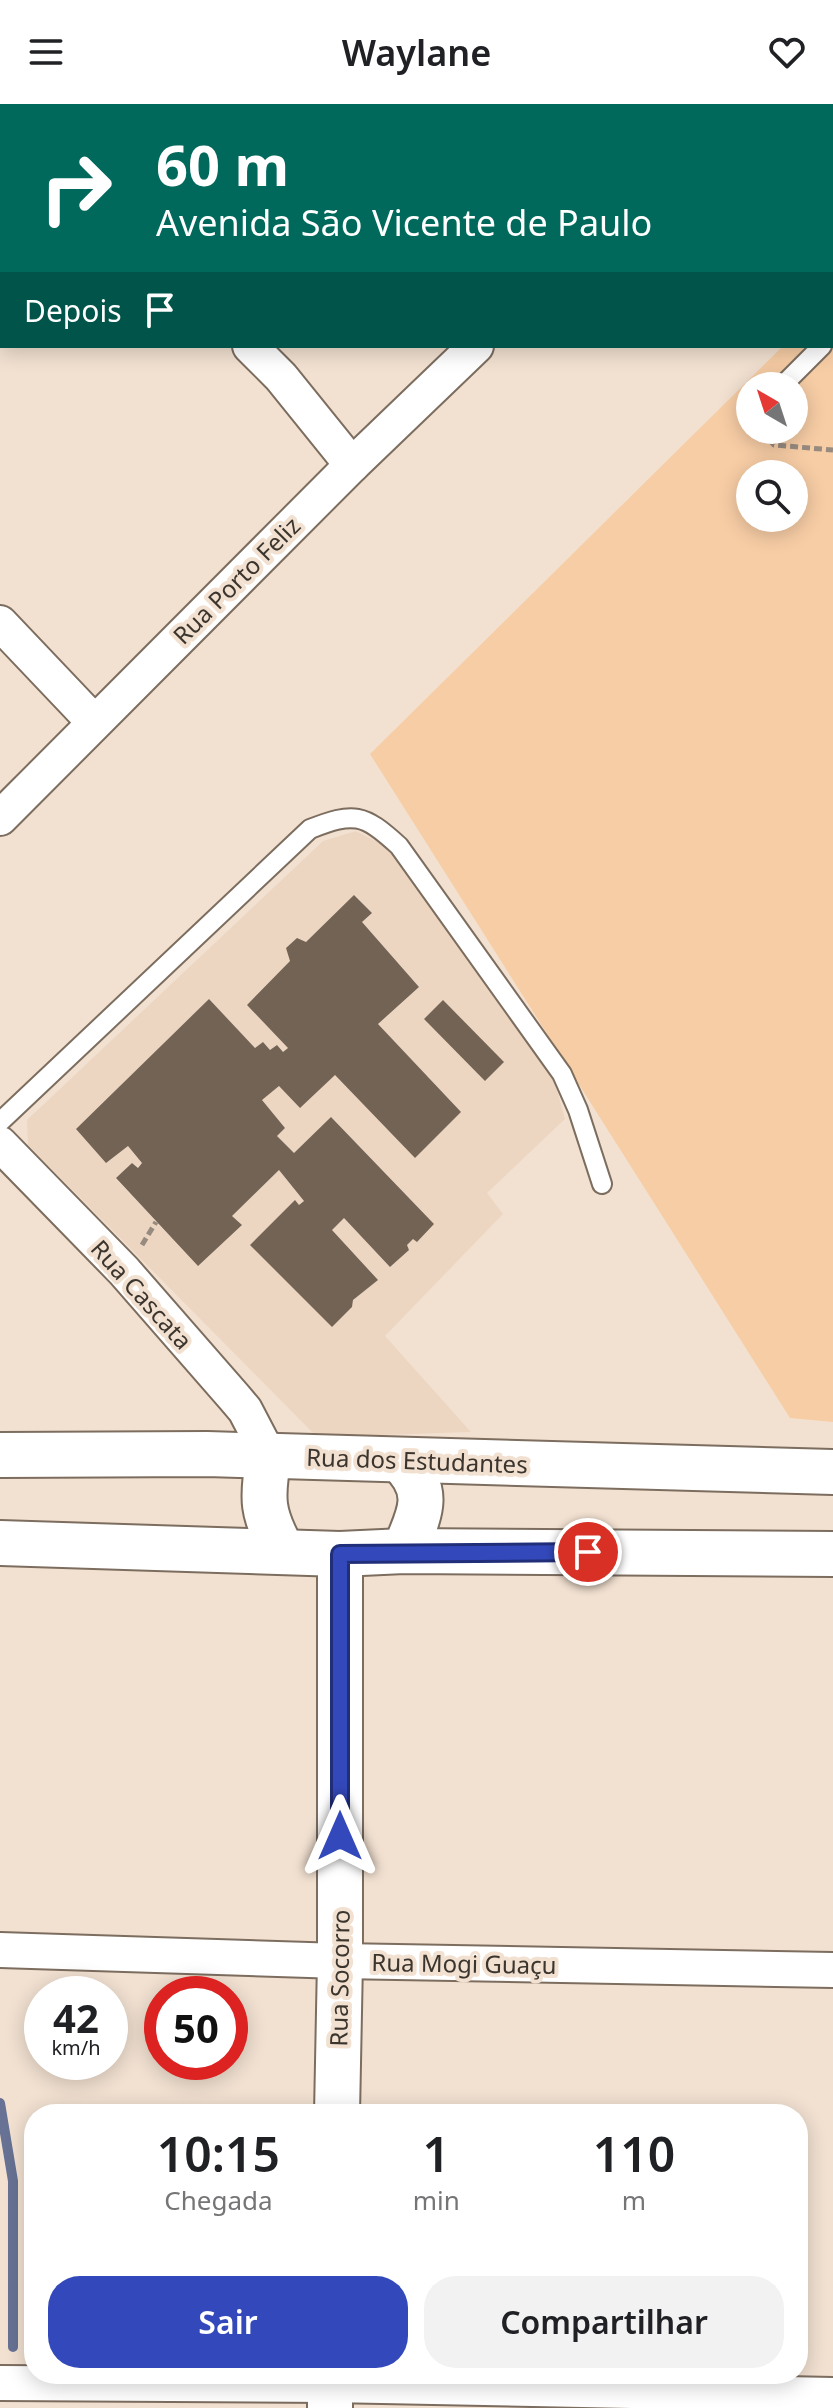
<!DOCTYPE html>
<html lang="pt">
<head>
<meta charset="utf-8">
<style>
	:root { --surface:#fff; --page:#f2f2f2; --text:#202124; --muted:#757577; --accent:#3349bb }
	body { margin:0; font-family:"Noto Sans",sans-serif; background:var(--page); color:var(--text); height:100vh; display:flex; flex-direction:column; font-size:30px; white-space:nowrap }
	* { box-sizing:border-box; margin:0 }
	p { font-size:26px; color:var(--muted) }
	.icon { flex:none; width:44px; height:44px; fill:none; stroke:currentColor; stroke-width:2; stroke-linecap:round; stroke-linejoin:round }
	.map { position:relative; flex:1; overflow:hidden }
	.drawer { position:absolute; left:24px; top:2000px; width:784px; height:280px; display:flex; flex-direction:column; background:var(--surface); border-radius:32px; box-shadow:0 4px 20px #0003 }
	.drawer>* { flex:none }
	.top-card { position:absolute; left:0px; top:0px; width:834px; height:244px; box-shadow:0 4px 20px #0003; background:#00695c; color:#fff; overflow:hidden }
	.needle { width:52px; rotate:321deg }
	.controls { position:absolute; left:736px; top:268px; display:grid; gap:16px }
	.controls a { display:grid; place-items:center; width:72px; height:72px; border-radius:50%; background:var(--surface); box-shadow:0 4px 20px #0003; font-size:40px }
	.speed { position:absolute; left:24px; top:1872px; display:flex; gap:16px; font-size:40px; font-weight:700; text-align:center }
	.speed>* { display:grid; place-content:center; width:104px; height:104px; border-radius:50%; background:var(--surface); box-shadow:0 4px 20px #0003; line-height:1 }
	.speed small { font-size:20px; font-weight:400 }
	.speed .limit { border:12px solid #d22; background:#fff; color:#111 }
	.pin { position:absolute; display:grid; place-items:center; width:68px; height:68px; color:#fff; margin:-34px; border:4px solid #fff; border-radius:50%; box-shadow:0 2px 8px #0007 }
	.me { position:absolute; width:88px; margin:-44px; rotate:0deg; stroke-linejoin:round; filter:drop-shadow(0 0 6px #0008) }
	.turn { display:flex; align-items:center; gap:28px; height:168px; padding:0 24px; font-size:36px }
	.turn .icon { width:104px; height:104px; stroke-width:2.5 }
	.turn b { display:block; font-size:56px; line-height:68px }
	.then { display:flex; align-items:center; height:76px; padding:0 24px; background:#0003; gap:16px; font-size:30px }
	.eta { display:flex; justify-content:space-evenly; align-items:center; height:136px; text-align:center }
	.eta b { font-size:48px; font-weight:600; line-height:56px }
	.cta { display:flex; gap:16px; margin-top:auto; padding:16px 24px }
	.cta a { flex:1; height:92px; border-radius:32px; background:var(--accent); color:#fff; font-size:32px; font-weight:600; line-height:92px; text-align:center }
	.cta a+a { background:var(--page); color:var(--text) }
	header { display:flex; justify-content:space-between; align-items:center; height:104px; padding:0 24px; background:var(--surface); font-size:36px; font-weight:600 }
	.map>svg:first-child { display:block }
	.built { fill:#edd6c1; fill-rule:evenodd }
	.green { fill:#f7cda5; fill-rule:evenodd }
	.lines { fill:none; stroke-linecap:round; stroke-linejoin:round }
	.stream { stroke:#677294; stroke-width:10 }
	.building { fill:#726355 }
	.lane-casing { stroke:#7c6d5f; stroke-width:22 }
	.street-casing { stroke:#7c6d5f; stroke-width:38 }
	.secondary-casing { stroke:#7c6d5f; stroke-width:48 }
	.path { stroke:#978b80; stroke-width:5; stroke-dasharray:8 4; stroke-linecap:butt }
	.lane { stroke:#fff; stroke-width:18 }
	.street { stroke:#fff; stroke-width:34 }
	.secondary { stroke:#fff; stroke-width:44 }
	.route-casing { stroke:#212f7a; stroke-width:20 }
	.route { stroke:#3349bb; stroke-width:14 }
	.labels { text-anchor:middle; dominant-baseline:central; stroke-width:8; stroke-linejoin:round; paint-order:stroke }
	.street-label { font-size:24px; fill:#3b352e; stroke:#f2e1d1 }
</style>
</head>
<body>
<header><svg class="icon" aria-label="menu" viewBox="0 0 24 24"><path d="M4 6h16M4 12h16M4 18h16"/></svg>Waylane<svg class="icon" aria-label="heart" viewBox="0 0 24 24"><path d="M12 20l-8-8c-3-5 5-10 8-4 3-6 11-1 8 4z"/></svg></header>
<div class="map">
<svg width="833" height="2304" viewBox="0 0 833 2304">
	<rect width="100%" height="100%" fill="#f2e1d1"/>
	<!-- built -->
	<path class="built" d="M356,727L387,743L552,968L565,1015L487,1089L503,1110L385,1232L471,1328L317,1333L28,1041L27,1016L323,737ZM355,791L372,809L362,818L419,883L378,920L461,1008L415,1053L335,971L279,982L262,996L285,1024L277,1032L294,1049L331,1013L434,1120L418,1137L413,1135L407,1141L409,1146L390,1163L344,1114L332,1126L377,1176L353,1196L352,1204L332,1222L295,1097L299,1101L304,1097L279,1066L232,1112L242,1121L197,1161L116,1075L132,1059L138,1063L142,1059L128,1042L106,1058L76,1025L209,895L255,944L262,939L270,946L276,942L283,948L288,944L247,901L290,857L297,834L306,838ZM443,897L503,958L486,977L424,915Z"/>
	<!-- green -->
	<path class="green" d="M833,193V1318L790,1314L370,650L783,242H832ZM750,282H794V326H750ZM750,370H794V414H750Z"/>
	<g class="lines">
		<!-- stream -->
		<polyline class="stream" points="0,1999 13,2077 13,2243"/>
	</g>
	<!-- building -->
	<g class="building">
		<polygon points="354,791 372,809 362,818 419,883 378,920 461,1008 415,1054 335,971 300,1004 279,982 262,996 285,1024 277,1032 294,1049 331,1013 434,1120 417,1138 413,1135 407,1141 409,1146 390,1163 344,1114 332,1126 378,1176 353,1196 352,1203 332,1223 250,1141 295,1096 299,1101 304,1097 279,1066 232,1112 242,1121 198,1162 116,1074 132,1059 138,1064 142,1059 128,1042 106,1059 76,1025 209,895 255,944 263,938 270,946 277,941 283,948 288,944 247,901 290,857 286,844 297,834 306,838"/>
		<polygon points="443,896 504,958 485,977 424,915"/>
	</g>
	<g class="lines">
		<!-- lane casing -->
		<g class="lane-casing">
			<g id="lane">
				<polyline points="832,233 833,232"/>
				<polyline points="782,282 822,242"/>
				<path d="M0,1018L310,725C354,708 363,709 399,742L562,970L578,1006L602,1080"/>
			</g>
		</g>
		<!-- street casing -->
		<g class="street-casing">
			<g id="street">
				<polyline points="4,0 6,2"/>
				<polyline points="193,0 193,2"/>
				<polyline points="573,0 574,2"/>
				<polyline points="725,2 727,0"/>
				<polyline points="250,242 281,273 352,361"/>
				<polyline points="0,519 94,618"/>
				<polyline points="0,714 352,361 476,242"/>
				<polyline points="0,1040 124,1167 234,1293 245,1306 269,1352"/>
				<polyline points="0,1846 340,1857 833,1866"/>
				<polyline points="0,2279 330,2281 833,2291"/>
			</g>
		</g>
		<!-- secondary casing -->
		<g class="secondary-casing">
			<g id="secondary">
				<polyline points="0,1351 207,1350 833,1368"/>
				<path d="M269,1352C261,1395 262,1410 283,1448"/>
				<path d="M400,1356C433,1387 420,1410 404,1447"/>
				<polyline points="0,1439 340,1450 404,1447 833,1450"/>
				<polyline points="337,2010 340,1857 340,1450"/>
				<polyline points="330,2304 330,2270"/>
			</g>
		</g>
		<!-- path -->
		<g class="path">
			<polyline points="761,326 774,341 833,346"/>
			<polyline points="142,1141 156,1118"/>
		</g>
		<!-- lane -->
		<use href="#lane" class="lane"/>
		<!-- street -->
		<use href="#street" class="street"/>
		<!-- secondary -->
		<use href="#secondary" class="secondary"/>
	</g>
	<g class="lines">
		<!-- route casing -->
		<g class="route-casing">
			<polyline id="route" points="340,1732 340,1450 588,1448"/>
		</g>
		<!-- route -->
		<use href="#route" class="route"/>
	</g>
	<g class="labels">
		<!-- street labels -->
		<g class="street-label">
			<text transform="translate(236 476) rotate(-45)">Rua Porto Feliz</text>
			<text transform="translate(142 1190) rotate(48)">Rua Cascata</text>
			<text transform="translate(417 1356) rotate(2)">Rua dos Estudantes</text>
			<text transform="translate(464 1859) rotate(1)">Rua Mogi Guaçu</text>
			<text transform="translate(339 1874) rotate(-89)">Rua Socorro</text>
		</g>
	</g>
</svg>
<div class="controls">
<a><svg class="needle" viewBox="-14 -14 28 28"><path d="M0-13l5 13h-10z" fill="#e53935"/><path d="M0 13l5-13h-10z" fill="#757577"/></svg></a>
<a><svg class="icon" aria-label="search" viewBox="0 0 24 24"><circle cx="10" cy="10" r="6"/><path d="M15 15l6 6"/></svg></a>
</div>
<div class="speed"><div>42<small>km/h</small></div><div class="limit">50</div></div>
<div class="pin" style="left:588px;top:1448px;background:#d93025"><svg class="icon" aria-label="arrive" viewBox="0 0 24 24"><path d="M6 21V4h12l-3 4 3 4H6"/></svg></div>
<svg class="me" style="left:340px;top:1732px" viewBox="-20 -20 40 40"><path d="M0-17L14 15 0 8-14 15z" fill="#3349bb" stroke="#fff" stroke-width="4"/></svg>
<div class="top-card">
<div class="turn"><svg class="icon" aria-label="right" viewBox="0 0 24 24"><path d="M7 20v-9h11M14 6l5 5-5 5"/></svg><div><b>60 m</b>Avenida São Vicente de Paulo</div></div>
<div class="then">Depois<svg class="icon" aria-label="arrive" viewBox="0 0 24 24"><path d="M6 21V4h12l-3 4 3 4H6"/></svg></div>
</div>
<section class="drawer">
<div class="eta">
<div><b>10:15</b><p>Chegada</p></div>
<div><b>1</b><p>min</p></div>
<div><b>110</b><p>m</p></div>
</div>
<div class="cta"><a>Sair</a><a>Compartilhar</a></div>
</section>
</div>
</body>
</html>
